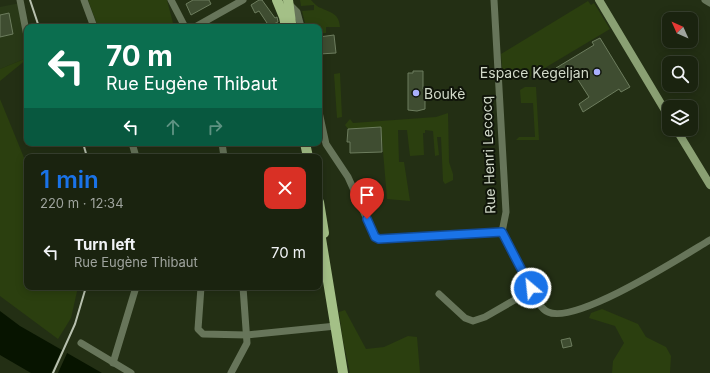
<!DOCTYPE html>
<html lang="en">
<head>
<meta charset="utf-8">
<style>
	:root { --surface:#1a230f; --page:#272f1d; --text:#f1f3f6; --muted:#9fa49e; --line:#38402f; --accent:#1a73e8 }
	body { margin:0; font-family:Inter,sans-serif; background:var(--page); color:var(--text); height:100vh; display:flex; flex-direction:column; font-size:15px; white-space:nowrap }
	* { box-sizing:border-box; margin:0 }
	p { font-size:13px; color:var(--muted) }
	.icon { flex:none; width:22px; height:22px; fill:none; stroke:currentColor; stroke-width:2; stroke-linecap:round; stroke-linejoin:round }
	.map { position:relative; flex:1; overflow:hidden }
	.details { position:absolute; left:24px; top:154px; width:298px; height:136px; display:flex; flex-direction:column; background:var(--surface); border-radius:8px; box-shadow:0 2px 10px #0003,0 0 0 1px var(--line) }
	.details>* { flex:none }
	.guide { position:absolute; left:24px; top:24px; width:298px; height:122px; border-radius:8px; box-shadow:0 2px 10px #0003,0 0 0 1px var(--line); background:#0b6e4f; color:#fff; overflow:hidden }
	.needle { width:26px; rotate:315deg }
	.tools { position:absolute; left:662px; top:12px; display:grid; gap:8px }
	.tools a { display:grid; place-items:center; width:36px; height:36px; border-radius:8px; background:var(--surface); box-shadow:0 2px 10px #0003,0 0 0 1px var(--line); font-size:20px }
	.pin { position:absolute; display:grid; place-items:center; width:34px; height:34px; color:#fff; margin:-41px -17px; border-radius:50% 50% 50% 0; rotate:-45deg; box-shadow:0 0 4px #0007 }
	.pin .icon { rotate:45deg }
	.me { position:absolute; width:44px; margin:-22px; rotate:332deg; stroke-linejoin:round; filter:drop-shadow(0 0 3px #0008) }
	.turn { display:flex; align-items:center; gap:14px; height:84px; padding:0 16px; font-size:18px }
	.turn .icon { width:52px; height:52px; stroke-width:2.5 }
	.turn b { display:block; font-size:28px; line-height:34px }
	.lanes { display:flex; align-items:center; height:38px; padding:0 16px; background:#0003; justify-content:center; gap:20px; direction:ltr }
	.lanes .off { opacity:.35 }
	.round { display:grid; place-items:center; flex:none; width:42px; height:42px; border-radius:8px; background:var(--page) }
	.headline { display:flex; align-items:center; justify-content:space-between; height:68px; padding:0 16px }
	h1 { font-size:24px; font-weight:600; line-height:30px; color:var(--accent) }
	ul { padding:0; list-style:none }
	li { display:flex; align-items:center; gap:12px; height:60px; padding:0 16px }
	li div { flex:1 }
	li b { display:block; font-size:15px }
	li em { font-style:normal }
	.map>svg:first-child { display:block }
	.built { fill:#293917 }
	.green { fill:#2b3f0f }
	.water { fill:#071400 }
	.pier { fill:#232f14 }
	.building { fill:#3f4d31; stroke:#6d7d5e }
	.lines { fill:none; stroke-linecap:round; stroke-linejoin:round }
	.minor { stroke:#67755a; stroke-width:7 }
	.secondary { stroke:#8aa073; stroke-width:8 }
	.primary { stroke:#a4c087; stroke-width:10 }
	.rail { stroke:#b8c1af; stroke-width:2 }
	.route-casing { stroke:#114b97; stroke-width:10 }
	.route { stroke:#1a73e8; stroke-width:7 }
	.poi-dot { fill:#a9b0fc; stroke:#10150a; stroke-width:1.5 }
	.labels { text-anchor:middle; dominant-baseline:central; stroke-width:4; stroke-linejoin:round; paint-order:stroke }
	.poi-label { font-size:14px; fill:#d2daca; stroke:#10150a; text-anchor:end }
	.street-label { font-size:14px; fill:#d2daca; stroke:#10150a }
</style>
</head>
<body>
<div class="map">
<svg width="710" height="373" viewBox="0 0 710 373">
	<rect width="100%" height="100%" fill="#232f14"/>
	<!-- built -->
	<polygon class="built" points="20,3 27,46 27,58 0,69 0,7"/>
	<!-- green -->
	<g class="green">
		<polygon points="88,0 167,0 174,27 98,27"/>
		<path d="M300,0H311C314,3 317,7 321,8C332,13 339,14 340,27H326V33H319V27H306L302,11L314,10V5L301,6Z"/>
		<polygon points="588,1 591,5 594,3 610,29 528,78 503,79 501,54"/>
		<polygon points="27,58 27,59 0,81 0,69"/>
		<polygon points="340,73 342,117 337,118 334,74"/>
		<polygon points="525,87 536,87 539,140 516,140 519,137 535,137 533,103 521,103 520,90"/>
		<polygon points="0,99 27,165 27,287 78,287 71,318 58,339 0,296"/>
		<polygon points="448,113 449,162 453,174 453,180 445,184 443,181 441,137 437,137 439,155 435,156 433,131 425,130 425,133 423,133 424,155 410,156 407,130 398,130 399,162 404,162 410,201 387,199 381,127 348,129 345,125 350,119 353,123 436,117"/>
		<polygon points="602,309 638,324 646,337 666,347 671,356 670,373 612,373 613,361 624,343 615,326 589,318 591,313"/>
		<polygon points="345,310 366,349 384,347 408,336 417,337 420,373 350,373 343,340 339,312"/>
	</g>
	<!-- water -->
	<polygon class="water" points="0,311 20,326 102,373 31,373 0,355"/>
	<!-- pier -->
	<polygon class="pier" points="63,348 68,351 58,373 51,373"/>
	<!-- building -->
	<g class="building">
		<polygon points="193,0 209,0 211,4 191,15 186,4"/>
		<polygon points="259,0 262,0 275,18 277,17 278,22 269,26 259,11 255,13 251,5"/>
		<polygon points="9,13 13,34 0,37 0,15"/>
		<polygon points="334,35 336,53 319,54 319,37"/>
		<polygon points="600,38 630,87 621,92 619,89 583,112 579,104 589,97 571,69 561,75 556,68 594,45 592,42"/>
		<polygon points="413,71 423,71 423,89 425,89 425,109 417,111 408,110 408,73 413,73"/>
		<polygon points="381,127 382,152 350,153 350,142 347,142 348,129"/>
		<polygon points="570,338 572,346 563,348 561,340"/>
	</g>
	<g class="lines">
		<!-- minor -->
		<g class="minor">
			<polyline points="20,0 27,36"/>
			<polyline points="84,0 94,27"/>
			<polyline points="171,0 185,27"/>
			<path d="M494,0L506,212L502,232L537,301C540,305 543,310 548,312C576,325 683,256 710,240"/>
			<polyline points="705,0 710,3"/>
			<polyline points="289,4 297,12 301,27"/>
			<polyline points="195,27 243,0"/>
			<polyline points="319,112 326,144 348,177 375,237 379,239 502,232"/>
			<polyline points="132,143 136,157"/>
			<polyline points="222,143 224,157"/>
			<polyline points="201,287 198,329 203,334 247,335 336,326"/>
			<polyline points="439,294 465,318 473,321 485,317 532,290"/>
			<polyline points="81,343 131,373"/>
			<polyline points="113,363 136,287"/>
			<polyline points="231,373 247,343 243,287"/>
		</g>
		<!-- secondary -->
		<g class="secondary">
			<polyline points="599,0 669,117"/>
			<polyline points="676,129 710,185"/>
		</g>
		<!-- primary -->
		<g class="primary">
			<polyline points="277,0 284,17 286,27"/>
			<polyline points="288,0 291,23"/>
			<polyline points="305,143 308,157"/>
			<polyline points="319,202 324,233"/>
			<polyline points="319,226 343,373"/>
		</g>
		<!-- rail -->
		<g class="rail">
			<polyline points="30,0 39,27"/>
			<polyline points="83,143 87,157"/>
			<polyline points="53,373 75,324 86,287"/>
		</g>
	</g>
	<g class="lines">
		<!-- route casing -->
		<g class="route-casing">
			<polyline id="route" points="367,219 375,237 379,239 502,232 531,288"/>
		</g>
		<!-- route -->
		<use href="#route" class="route"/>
	</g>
	<!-- markers -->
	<g class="poi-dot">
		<circle cx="597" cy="72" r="4"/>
		<circle cx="416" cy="93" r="4"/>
	</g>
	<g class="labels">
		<!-- poi labels -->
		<g class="poi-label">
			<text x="589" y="72">Espace Kegeljan</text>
			<text x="424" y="93" text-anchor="start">Boukè</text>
		</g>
		<!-- street labels -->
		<g class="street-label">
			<text transform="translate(488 155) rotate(-92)">Rue Henri Lecocq</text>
		</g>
	</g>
</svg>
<div class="tools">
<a><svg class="needle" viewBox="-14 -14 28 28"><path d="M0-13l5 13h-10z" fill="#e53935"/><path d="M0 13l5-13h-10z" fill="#9fa49e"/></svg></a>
<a><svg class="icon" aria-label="search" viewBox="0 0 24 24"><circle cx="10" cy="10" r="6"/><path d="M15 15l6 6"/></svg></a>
<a><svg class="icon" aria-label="layers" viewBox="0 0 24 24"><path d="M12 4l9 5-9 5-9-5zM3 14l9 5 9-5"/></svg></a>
</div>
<div class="pin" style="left:367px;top:219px;background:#d93025"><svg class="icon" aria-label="arrive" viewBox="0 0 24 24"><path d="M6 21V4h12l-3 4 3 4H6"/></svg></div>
<svg class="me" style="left:531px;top:288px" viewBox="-20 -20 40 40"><circle r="17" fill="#1a73e8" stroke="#fff" stroke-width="3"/><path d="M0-11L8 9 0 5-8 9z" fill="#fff"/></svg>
<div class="guide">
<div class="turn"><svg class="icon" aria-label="left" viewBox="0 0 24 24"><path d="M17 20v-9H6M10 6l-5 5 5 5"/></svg><div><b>70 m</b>Rue Eugène Thibaut</div></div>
<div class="lanes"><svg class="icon" aria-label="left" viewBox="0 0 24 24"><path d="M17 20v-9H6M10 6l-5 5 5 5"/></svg><svg class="icon off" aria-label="ahead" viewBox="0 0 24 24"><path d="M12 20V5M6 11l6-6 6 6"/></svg><svg class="icon off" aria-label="right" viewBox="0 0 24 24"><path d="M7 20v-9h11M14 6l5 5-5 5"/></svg></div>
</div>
<section class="details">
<div class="headline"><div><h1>1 min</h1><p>220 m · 12:34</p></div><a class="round" style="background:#d93025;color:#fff"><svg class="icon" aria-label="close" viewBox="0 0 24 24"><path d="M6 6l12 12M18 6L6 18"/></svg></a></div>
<ul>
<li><svg class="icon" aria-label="left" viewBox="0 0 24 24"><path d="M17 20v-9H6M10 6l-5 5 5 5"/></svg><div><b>Turn left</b><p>Rue Eugène Thibaut</p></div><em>70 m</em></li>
</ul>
</section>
</div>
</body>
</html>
